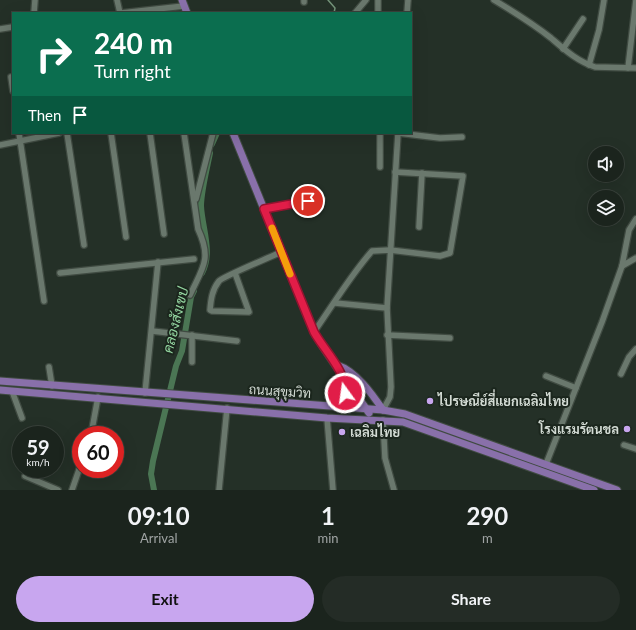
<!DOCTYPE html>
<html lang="en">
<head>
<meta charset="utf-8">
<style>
	:root { --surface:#1b241d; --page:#242c26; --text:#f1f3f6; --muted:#a0a4a4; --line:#39413b; --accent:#c8a6ef }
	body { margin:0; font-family:Lato,Sarabun,sans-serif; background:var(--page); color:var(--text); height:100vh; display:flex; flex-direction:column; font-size:15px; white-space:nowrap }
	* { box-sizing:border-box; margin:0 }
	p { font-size:13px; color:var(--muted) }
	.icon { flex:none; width:22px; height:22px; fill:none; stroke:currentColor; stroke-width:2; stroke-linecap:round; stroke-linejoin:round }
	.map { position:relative; height:490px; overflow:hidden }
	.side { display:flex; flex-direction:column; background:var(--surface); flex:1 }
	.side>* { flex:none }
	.guide { position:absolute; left:12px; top:12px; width:400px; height:122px; border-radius:0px; box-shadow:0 4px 16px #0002,0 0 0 1px var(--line); background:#0b6e4f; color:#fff; overflow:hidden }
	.controls { position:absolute; left:588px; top:146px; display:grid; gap:8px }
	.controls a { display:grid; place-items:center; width:36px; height:36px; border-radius:50%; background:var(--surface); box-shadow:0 4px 16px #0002,0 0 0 1px var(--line); font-size:20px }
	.speed { position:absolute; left:12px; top:426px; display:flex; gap:8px; font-size:20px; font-weight:700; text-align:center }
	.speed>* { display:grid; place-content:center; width:52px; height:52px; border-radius:50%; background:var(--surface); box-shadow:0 4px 16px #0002,0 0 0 1px var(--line); line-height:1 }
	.speed small { font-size:10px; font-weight:400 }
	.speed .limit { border:6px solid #d22; background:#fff; color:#111 }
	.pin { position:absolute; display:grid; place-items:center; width:34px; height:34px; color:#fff; margin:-17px; border:2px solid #fff; border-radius:50%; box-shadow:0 1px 4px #0007 }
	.me { position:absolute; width:44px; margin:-22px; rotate:346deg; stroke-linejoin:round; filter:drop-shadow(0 0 3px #0008) }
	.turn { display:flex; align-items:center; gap:14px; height:84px; padding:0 16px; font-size:18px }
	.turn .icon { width:52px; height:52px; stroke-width:2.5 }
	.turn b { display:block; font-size:28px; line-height:34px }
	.then { display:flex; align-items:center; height:38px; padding:0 16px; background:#0003; gap:8px; font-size:15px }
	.eta { display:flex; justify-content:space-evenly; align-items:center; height:68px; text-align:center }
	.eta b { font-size:24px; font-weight:700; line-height:28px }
	.primary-button { display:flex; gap:8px; margin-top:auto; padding:8px 16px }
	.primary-button a { flex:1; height:46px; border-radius:24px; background:var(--accent); color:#111; font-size:16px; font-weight:700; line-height:46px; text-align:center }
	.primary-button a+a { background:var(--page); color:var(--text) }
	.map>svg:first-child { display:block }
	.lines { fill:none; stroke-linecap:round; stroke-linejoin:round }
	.stream { stroke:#74947a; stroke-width:1.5 }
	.canal { stroke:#4b7654; stroke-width:6 }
	.minor-casing { stroke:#404b42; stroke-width:8 }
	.major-casing { stroke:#404b42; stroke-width:9 }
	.minor { stroke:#6a786d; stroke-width:5.5 }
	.major { stroke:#8970aa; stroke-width:7 }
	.route-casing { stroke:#92132f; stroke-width:10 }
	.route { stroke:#e11d48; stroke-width:7 }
	.slow { stroke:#f59e0b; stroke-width:7 }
	.poi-dot { fill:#c8a6ef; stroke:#1b261d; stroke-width:1.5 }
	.labels { text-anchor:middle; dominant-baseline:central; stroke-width:4; stroke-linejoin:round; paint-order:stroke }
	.street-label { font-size:13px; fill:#d3dbd4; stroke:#1b261d }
	.poi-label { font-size:13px; font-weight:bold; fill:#d3dbd4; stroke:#1b261d; text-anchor:start }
	.water-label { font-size:14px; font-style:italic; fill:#94d6a1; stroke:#1b261d }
</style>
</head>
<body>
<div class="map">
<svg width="636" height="490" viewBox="0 0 636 490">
	<rect width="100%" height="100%" fill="#243027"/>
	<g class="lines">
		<!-- stream -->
		<polyline class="stream" points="328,0 335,8 334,13"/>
		<!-- canal -->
		<g class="canal">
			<polyline points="212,144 217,133"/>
			<path d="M202,273C213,252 202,228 201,206C201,192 207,168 210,153"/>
			<polyline points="154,490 151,474 153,461 176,366 182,351 191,297 194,291"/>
		</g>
		<!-- minor casing -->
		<g class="minor-casing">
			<g id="minor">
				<polyline points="117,0 120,13"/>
				<polyline points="304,0 304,2"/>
				<polyline points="378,0 378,13"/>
				<path d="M494,0C514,12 533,24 551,38C565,50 577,61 595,67L636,68"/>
				<polyline points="34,13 35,0"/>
				<polyline points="121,13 184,6"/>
				<polyline points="355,13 366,0"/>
				<polyline points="407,13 408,0"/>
				<polyline points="0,29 13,27"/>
				<polyline points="563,49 583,19"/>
				<polyline points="589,65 599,30 604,0"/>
				<polyline points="628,68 636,0"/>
				<polyline points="11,77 13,91"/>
				<polyline points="19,133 44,301"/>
				<polyline points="67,133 84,245"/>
				<polyline points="111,133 126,237"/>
				<polyline points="150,133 164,234"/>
				<path d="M184,133L198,229C212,259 203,267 190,295"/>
				<polyline points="380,133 380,167"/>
				<polyline points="398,133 440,138 462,137"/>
				<polyline points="0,145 59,133"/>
				<polyline points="196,199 213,133"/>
				<polyline points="264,209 322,199"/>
				<polyline points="419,227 422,173"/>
				<polyline points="622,266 636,258"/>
				<polyline points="60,273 194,259"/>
				<path d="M235,273L249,312L212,311L210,310C211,299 212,290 219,281C224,276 271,257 281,252"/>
				<polyline points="335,303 387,308"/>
				<polyline points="152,331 237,341"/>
				<path d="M314,332C333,305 350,276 372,251L390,250L440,256L450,253L463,176L395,172"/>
				<polyline points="192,335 192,362"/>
				<polyline points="387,335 450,338"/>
				<polyline points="49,367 52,386"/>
				<polyline points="621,374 629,357 636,349"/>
				<polyline points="546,376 576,388"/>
				<polyline points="12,391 22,418"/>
				<polyline points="145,393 158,262"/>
				<polyline points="383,410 390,397 391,387 387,308 398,133"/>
				<polyline points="327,418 333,490"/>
				<polyline points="383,420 385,458 394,490"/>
				<polyline points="91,435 98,397"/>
				<polyline points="624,445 636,449"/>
				<polyline points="546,464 602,322 622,266 629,230 636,219"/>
				<polyline points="25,476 58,490"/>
				<polyline points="72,490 81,464"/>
				<polyline points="219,490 227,408"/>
			</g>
		</g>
		<!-- major casing -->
		<g class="major-casing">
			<g id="major">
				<polyline points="182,0 187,13"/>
				<path d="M233,133L314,332C330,360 351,386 369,413"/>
				<path d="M337,365C356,371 372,394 383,410"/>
				<polyline points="0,381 383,410 405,414 617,490"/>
				<polyline points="0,390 327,418 403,422 594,490"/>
				<path d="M335,407C345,400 347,391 344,380"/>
			</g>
		</g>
		<!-- minor -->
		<use href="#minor" class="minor"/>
		<!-- major -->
		<use href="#major" class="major"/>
	</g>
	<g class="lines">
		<!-- route casing -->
		<g class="route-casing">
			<path id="route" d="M308,201L264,209L314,332C324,350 347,372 345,393"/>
		</g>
		<!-- route -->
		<use href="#route" class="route"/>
		<!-- slow -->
		<polyline class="slow" points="272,228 290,274"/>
	</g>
	<!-- markers -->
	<g class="poi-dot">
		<circle cx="430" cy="401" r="4"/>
		<circle cx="627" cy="429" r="4"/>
		<circle cx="342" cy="432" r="4"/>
	</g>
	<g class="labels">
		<!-- street labels -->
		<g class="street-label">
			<text transform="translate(280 391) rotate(4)">ถนนสุขุมวิท</text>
		</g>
		<!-- poi labels -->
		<g class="poi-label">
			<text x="438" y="401">ไปรษณีย์สี่แยกเฉลิมไทย</text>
			<text x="619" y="429" text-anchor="end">โรงแรมรัตนชล</text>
			<text x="350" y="432">เฉลิมไทย</text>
		</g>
		<!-- water labels -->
		<g class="water-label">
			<text transform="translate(175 320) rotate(-76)">คลองสังเขป</text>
		</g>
	</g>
</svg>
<div class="controls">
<a><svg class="icon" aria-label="sound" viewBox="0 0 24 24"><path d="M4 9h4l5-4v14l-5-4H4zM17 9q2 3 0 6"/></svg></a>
<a><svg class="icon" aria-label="layers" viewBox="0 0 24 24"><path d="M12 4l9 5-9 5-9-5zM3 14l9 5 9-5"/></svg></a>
</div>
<div class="speed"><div>59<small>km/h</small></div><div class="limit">60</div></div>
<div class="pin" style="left:308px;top:201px;background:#d93025"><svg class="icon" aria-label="arrive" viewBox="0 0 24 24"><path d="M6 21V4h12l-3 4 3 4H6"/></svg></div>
<svg class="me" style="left:345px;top:393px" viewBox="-20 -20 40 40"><circle r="17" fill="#e11d48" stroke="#fff" stroke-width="3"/><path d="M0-11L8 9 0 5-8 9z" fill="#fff"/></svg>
<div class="guide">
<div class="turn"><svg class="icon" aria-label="right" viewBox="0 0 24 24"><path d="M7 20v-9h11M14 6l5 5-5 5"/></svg><div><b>240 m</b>Turn right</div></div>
<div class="then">Then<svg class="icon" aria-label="arrive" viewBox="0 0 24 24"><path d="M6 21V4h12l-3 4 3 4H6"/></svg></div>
</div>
</div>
<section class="side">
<div class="eta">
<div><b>09:10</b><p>Arrival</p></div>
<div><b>1</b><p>min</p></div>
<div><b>290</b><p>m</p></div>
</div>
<div class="primary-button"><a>Exit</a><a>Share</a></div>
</section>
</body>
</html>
